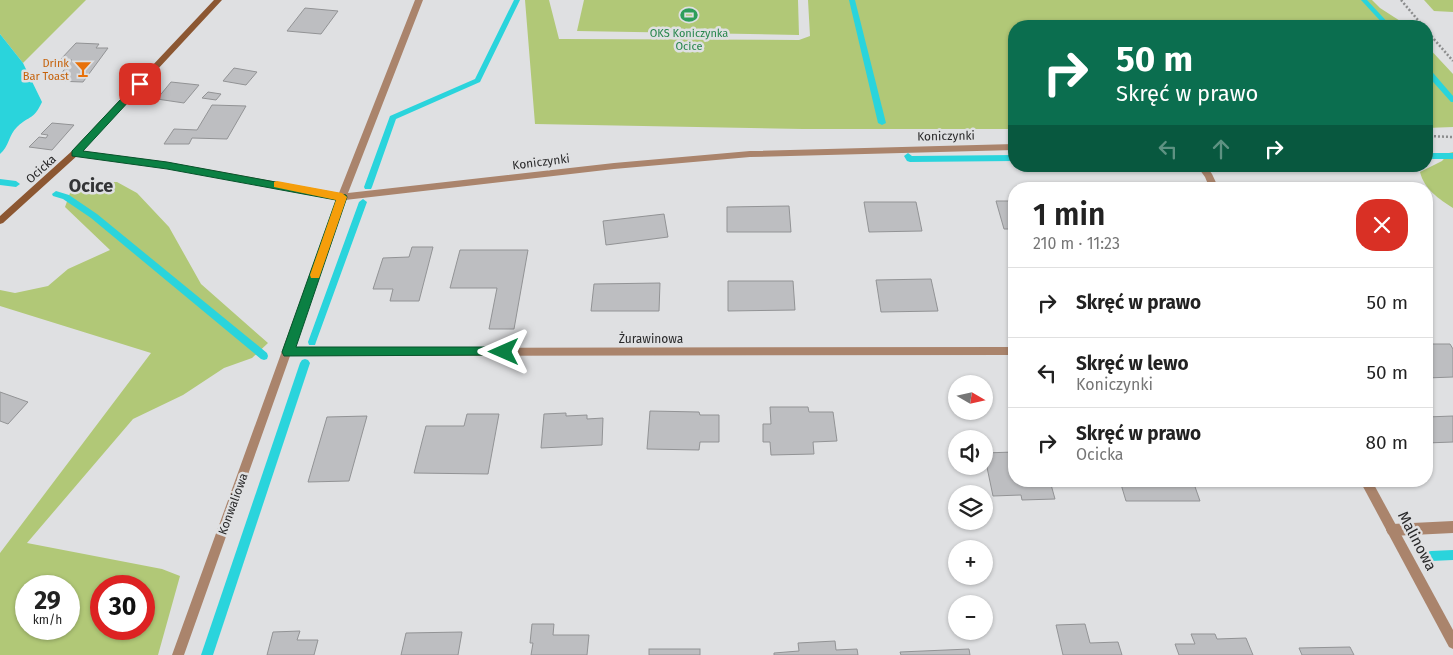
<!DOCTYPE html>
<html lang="pl">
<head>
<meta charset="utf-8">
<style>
	:root { --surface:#fff; --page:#f6f6f6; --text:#222; --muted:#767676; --line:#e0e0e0 }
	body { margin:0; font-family:"Fira Sans",sans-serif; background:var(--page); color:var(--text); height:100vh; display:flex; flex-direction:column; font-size:19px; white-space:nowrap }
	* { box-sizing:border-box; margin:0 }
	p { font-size:16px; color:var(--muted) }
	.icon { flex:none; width:28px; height:28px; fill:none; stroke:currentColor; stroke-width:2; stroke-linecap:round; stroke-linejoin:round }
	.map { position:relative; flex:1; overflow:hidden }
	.details { position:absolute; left:1008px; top:182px; width:425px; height:305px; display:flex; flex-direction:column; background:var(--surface); border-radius:20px; box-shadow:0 1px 4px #0004 }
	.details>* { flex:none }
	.guide { position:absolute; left:1008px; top:20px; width:425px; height:152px; border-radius:20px; box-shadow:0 1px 4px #0004; background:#0b6e4f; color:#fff; overflow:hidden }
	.needle { width:32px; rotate:99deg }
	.controls { position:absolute; left:948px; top:375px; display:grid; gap:10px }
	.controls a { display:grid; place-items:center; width:45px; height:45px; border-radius:50%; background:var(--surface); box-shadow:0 1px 4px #0004; font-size:25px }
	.speed { position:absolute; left:15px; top:575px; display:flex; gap:10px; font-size:25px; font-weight:700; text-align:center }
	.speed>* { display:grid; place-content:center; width:65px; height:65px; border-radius:50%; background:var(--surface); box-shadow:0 1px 4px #0004; line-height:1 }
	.speed small { font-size:12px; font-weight:400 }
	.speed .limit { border:8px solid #d22; background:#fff; color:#111 }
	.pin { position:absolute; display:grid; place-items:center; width:42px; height:42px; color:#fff; margin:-21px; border-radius:10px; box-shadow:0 2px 8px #0006 }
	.me { position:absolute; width:55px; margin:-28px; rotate:270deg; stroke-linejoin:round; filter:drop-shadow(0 0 4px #0008) }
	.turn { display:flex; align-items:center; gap:18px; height:105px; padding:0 25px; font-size:22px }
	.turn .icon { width:65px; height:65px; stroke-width:2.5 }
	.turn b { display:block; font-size:35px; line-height:42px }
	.lanes { display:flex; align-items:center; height:48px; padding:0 25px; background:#0003; justify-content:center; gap:25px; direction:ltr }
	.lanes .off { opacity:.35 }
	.round { display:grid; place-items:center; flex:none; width:52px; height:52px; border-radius:20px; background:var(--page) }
	.headline { display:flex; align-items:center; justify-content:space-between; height:85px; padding:0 25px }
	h1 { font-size:30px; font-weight:600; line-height:38px }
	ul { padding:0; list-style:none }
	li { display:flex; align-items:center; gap:15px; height:70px; padding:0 25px; border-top:1px solid var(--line) }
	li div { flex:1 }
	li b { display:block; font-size:19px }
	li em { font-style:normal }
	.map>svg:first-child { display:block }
	.green { fill:#b1c877; fill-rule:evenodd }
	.water { fill:#2ad4dc }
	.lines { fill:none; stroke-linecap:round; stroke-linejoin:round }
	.stream { fill:#2ad4dc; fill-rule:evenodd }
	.building { fill:#bdbec1; stroke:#929395 }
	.path { stroke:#8b8c8d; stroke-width:2.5; stroke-dasharray:2 2; stroke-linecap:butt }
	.lane { fill:#aa846c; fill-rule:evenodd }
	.street { fill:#aa846c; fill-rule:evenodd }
	.secondary { fill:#8c5732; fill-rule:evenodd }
	.route { fill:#0b8043; stroke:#07532c }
	.slow { fill:#f59e0b }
	.labels { text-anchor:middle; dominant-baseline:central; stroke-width:5; stroke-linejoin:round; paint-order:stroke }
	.far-leisure-label { font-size:11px; fill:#27864d; stroke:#dfe0e2 }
	.far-food-label { font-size:11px; fill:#c56008; stroke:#dfe0e2; text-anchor:end }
	.street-label { font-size:12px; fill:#29292a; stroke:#dfe0e2 }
	.near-street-label { font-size:15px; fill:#29292a; stroke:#dfe0e2 }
	.district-label { font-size:18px; font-weight:bold; fill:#333436; stroke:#dfe0e2 }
</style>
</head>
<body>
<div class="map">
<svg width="1453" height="655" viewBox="0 0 1453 655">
	<rect width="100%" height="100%" fill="#dfe0e2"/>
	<!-- green -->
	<g class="green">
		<polygon points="0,0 86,0 23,63 0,34"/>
		<polygon points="525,0 549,0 559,39 799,40 810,36 808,0 1372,0 1380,8 1408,26 1014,26 1014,129 803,129 535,124"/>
		<polygon points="584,0 798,0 799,35 577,31"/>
		<polygon points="1424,0 1453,0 1453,12 1434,11"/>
		<polygon points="1426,45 1453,74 1453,127 1426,128"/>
		<path d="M1453,152V208C1439,199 1424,189 1420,172L1442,161L1449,153Z"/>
		<path d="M74,182H117L137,193L169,227L201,284L268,343L252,358L224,368L183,395L133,419L27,543L162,569L180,576L158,655H0V553L151,353L0,306V290L15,293L48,286L68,269L110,250L65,207ZM69,586V629H26V586ZM101,586H144V629H101Z"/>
	</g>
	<!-- water -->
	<path class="water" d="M0,34L23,63L42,102C33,121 31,114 17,127C9,134 9,147 0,154Z"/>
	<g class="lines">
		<!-- stream -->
		<g class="stream">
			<polygon points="514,0 520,0 480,82 396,119 372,187 371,189 365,189 364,187 390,116 475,79"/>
			<polygon points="849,0 855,0 886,123 882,125 878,123"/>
			<polygon points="1361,0 1367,0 1391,26 1385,26"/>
			<polygon points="1426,67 1428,67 1453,96 1453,102 1451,102 1426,74"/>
			<polygon points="908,153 912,156 1014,155 1014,161 910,162 907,161 904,156"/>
			<rect x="1426" y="153" width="27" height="6"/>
			<polygon points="0,179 16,181 20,184 16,187 0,185"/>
			<polygon points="56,191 69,195 97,214 267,353 268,356 267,359 264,360 261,359 91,218 63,199 53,196 52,194"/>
			<polygon points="363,199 367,202 316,342 315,345 309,345 308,342 359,202"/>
			<polygon points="305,359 308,360 310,363 213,655 201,655 300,363 302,360"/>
			<polygon points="1453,550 1453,560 1431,561 1427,560 1426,556 1427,552 1431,551"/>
		</g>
	</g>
	<!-- building -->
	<g class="building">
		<polygon points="305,8 338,11 321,34 287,31"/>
		<polygon points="76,43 99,44 96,48 108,48 83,82 55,81 72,60 61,59"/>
		<polygon points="234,68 257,72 246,85 223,81"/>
		<polygon points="171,82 199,85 184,103 157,99"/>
		<polygon points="208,92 221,94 216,100 202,98"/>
		<polygon points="212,105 246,106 227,139 192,138 189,144 164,144 174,129 197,130"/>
		<polygon points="52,123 74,125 52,150 29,147 39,137 46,138 48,135 41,134"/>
		<polygon points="996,201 1014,201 1014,229 1004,229"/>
		<polygon points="864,202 916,202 922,231 869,232"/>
		<polygon points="789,206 791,232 727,232 727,207"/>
		<polygon points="664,214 668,237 606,245 603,221"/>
		<polygon points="412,247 433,247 419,301 390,301 393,289 373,289 383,258 409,257"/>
		<polygon points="460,250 528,250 514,329 489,329 497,288 450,288"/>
		<polygon points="931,279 938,311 881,312 876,280"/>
		<polygon points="728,281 793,281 795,310 728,311"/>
		<polygon points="660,283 659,311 591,311 594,284"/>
		<polygon points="1426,344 1450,344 1453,349 1453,377 1426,378"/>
		<polygon points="0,392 28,402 8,424 0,421"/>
		<polygon points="770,407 808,407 809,412 833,412 837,441 813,442 814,454 771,455 770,442 763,442 763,424 771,424"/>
		<polygon points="650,411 699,412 700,415 719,415 719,442 700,442 699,450 647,449"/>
		<polygon points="566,413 566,416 587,415 587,419 603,418 602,445 541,448 544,414"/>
		<polygon points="467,414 499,414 488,474 414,473 426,426 464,426"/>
		<polygon points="367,416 349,481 308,482 327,417"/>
		<polygon points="1453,416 1453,442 1426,443 1426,417"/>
		<polygon points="1014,452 1014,481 1050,481 1055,499 1022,500 1021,495 993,496 984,453"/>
		<polygon points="1120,481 1193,481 1200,501 1126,501"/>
		<polygon points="532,624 554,624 553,635 589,635 587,655 531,655 533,643 530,643"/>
		<polygon points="1085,624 1090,643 1118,642 1122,655 1063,655 1056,625"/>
		<polygon points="300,631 297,640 318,640 314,655 267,655 273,632"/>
		<polygon points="462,632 458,655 401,655 406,633"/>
		<polygon points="1191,634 1215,634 1217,639 1246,638 1253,655 1179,655 1175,644 1195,644"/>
		<polygon points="835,641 836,650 857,649 858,655 774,655 774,653 799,651 798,643"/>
		<polygon points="1350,647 1354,655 1302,655 1299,648"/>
		<rect x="649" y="649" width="51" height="6"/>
		<polygon points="969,649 970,655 901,655 900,652"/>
	</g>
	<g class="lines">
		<!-- path -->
		<g class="path">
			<polyline points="1401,0 1423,26"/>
			<polyline points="1426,30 1453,61"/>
			<polyline points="1426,136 1453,137"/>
		</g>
		<!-- lane -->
		<polygon class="lane" points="1453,521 1453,533 1392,536 1388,534 1386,530 1388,526 1392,524"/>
		<!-- street -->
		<g class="street">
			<polygon points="415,0 423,0 348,193 614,163 750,151 1014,144 1014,150 750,157 614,169 345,200 293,348 1014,347 1014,355 290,356 184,655 172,655 337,199 167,168 75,156 71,153 75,150 167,162 339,193"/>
			<polygon points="1197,166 1206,166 1212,174 1219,189 1210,189 1205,177"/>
			<polygon points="1360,481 1372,481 1453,630 1453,649 1449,647"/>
		</g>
		<!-- secondary -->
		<polygon class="secondary" points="214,0 222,0 78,155 3,223 0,224 0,216 72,151"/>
	</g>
	<!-- route -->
	<polygon class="route" points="140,81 145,84 143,86 83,151 167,162 346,195 347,197 296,347 504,347 508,348 510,352 508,355 284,356 282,352 336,200 167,169 72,156 72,151 137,82"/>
	<!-- slow -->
	<polygon class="slow" points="277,181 342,193 347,197 319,278 311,278 310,275 336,200 274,187 274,182"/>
	<!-- icons -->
	<defs>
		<g id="stadium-bare" transform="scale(1.35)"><path d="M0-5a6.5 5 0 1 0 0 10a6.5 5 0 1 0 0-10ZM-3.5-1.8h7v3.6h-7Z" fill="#2e9e5b" stroke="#dfe0e2" stroke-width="2.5" paint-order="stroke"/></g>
		<g id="bar-bare" transform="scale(1.35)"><path d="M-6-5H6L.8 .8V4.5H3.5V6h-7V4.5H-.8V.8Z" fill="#e8710a" stroke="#dfe0e2" stroke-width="2.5" paint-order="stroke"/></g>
	</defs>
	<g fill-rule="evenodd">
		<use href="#stadium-bare" x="689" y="15"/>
		<use href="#bar-bare" x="83" y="69"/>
	</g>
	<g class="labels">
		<!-- far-leisure labels -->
		<g class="far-leisure-label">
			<text x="689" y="33">OKS Koniczynka<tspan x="689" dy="13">Ocice</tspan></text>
		</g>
		<!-- far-food labels -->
		<g class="far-food-label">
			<text x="69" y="63">Drink<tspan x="69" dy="13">Bar Toast</tspan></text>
		</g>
		<!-- street labels -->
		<g class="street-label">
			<text transform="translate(946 136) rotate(-1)">Koniczynki</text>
			<text transform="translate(541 162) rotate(-7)">Koniczynki</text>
			<text transform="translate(41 169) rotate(-42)">Ocicka</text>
			<text x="651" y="339">Żurawinowa</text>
			<text transform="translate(233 504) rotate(-70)">Konwaliowa</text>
		</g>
		<!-- near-street labels -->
		<g class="near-street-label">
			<text transform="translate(1417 541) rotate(62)">Malinowa</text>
		</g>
		<!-- district labels -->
		<g class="district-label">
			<text x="91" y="186">Ocice</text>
		</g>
	</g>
</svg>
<div class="controls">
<a><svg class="needle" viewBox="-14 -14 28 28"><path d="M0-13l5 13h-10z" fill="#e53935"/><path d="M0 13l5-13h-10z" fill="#767676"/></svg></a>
<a><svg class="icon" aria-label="sound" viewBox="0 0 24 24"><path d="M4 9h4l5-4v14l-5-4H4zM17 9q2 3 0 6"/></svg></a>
<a><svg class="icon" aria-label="layers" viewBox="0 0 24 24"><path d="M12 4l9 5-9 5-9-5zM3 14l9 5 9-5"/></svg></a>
<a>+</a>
<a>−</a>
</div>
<div class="speed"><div>29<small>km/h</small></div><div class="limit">30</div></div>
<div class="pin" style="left:140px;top:84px;background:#d93025"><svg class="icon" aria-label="arrive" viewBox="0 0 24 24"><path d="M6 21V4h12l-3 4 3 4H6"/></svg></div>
<svg class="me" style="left:504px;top:352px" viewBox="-20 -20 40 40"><path d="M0-17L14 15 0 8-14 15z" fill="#0b8043" stroke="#fff" stroke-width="4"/></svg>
<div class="guide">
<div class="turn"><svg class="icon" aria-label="right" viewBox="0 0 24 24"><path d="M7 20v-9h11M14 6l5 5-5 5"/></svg><div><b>50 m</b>Skręć w prawo</div></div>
<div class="lanes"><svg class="icon off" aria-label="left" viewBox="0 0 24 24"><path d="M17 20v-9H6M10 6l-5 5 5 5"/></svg><svg class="icon off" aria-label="ahead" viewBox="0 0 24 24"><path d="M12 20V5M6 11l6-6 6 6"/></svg><svg class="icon" aria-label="right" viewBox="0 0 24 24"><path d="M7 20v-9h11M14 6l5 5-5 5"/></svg></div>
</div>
<section class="details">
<div class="headline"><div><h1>1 min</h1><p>210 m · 11:23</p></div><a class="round" style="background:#d93025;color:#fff"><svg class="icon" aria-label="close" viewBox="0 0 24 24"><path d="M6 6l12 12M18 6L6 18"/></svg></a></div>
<ul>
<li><svg class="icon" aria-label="right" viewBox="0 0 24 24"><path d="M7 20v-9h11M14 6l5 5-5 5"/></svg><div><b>Skręć w prawo</b></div><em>50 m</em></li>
<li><svg class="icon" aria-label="left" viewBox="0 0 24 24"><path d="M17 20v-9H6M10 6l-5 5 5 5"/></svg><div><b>Skręć w lewo</b><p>Koniczynki</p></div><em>50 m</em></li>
<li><svg class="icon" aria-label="right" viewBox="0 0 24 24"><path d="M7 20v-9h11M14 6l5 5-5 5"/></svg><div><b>Skręć w prawo</b><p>Ocicka</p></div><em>80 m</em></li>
</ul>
</section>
</div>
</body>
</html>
